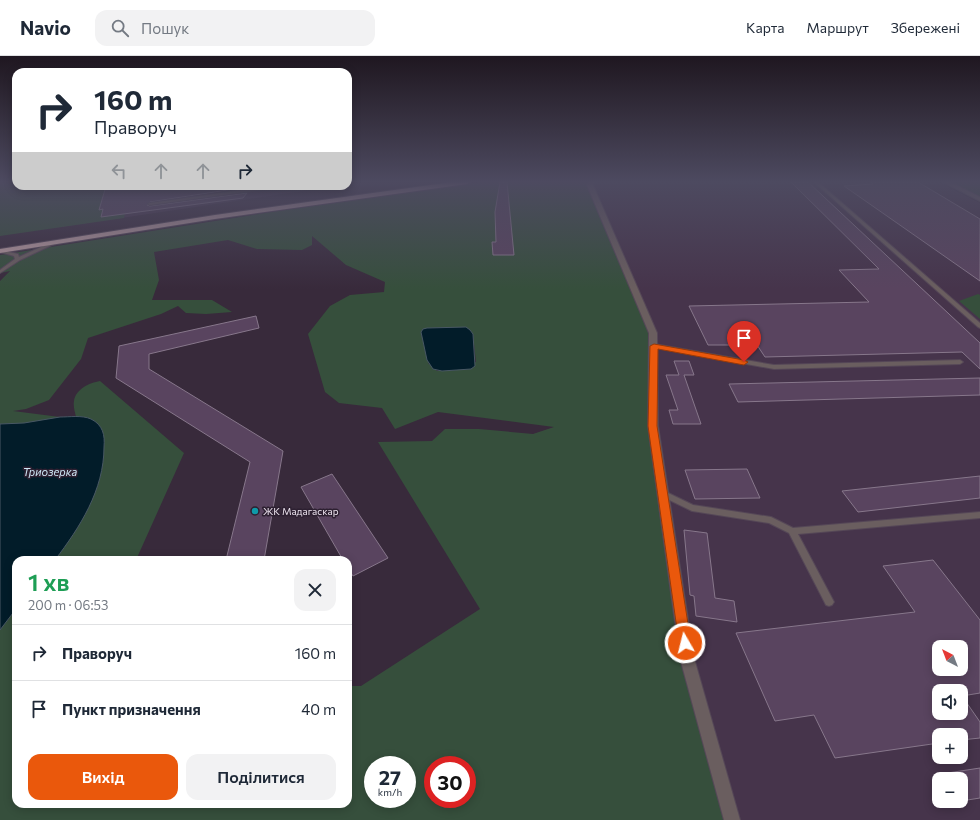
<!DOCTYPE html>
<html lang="uk">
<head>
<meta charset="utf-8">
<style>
	:root { --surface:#fff; --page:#f2f2f3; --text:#1f2937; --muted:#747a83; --line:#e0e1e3; --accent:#ea580c }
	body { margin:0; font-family:Commissioner,sans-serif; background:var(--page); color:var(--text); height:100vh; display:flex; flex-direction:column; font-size:15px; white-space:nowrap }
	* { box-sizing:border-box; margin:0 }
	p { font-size:13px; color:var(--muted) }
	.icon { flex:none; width:22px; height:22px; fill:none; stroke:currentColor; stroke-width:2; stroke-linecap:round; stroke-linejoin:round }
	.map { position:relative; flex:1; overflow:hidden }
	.details { position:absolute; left:12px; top:500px; width:340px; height:252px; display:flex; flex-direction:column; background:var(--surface); border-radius:12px; box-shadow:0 2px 10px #0003 }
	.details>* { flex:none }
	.hud { position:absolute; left:12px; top:12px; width:340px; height:122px; border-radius:12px; box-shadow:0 2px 10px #0003; background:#fff; color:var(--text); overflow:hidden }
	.needle { width:26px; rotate:318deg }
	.buttons { position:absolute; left:932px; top:584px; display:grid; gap:8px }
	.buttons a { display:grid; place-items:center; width:36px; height:36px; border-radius:8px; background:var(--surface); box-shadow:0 2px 10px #0003; font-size:20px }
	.speed { position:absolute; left:364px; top:700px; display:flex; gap:8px; font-size:20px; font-weight:700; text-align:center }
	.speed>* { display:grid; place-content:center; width:52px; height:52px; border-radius:50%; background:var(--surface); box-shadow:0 2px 10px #0003; line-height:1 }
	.speed small { font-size:10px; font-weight:400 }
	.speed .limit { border:6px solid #d22; background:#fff; color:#111 }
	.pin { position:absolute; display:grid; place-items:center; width:34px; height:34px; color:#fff; margin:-41px -17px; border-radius:50% 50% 50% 0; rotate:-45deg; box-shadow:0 0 4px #0007 }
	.pin .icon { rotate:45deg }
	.me { position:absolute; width:44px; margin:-22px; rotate:352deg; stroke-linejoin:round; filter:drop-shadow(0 0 3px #0008) }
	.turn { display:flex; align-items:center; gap:14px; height:84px; padding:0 16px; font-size:18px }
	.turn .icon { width:52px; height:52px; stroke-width:2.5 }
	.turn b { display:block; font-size:28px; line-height:34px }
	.lanes { display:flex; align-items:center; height:38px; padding:0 16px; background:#0003; justify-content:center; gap:20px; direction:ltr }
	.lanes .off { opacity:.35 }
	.round { display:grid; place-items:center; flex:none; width:42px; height:42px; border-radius:12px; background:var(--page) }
	.head { display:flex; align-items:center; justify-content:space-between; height:68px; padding:0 16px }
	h1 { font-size:24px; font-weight:600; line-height:30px; color:#1e9e55 }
	.cta { display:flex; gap:8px; margin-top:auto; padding:8px 16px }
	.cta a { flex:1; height:46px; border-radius:12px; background:var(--accent); color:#fff; font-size:16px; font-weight:600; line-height:46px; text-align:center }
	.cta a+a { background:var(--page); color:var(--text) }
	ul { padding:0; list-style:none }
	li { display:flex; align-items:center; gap:12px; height:56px; padding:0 16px; border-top:1px solid var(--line) }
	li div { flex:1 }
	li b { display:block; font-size:15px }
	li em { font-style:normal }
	header { display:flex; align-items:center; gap:24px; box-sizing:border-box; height:56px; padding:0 20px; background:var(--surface); border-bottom:1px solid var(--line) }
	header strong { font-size:19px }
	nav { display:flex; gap:22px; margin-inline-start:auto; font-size:14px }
	.search { width:280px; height:36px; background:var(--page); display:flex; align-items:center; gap:10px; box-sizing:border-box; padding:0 14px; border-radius:12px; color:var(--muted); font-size:15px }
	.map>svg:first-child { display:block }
	.built { fill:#46344b; fill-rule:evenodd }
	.green { fill:#364f3c; fill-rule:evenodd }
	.water { fill:#021c29; stroke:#485764 }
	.building { fill:#59445f; stroke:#87778b; fill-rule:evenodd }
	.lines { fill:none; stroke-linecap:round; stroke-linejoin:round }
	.lane-casing { stroke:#554757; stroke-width:2 }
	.street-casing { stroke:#554757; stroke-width:2 }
	.highway-casing { stroke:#554757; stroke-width:2 }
	.lane { fill:#6a5e5f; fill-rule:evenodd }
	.street { fill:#6a5e5f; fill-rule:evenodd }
	.highway { fill:#bb9da1; fill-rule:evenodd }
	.route { fill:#ea580c; stroke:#983908 }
	.culture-dot { fill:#0f9aa8; stroke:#2d2031; stroke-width:1.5 }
	.labels { text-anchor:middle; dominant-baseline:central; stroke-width:3; stroke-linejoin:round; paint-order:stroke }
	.poi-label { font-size:10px; fill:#ebe2ed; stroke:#2d2031; text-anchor:start }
	.water-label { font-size:11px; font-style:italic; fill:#cfe8f7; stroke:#2d2031 }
</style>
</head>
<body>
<header>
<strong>Navio</strong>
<div class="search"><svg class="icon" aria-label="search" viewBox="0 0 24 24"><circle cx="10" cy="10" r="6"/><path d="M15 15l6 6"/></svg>Пошук</div>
<nav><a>Карта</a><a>Маршрут</a><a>Збережені</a></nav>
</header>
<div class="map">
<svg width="980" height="764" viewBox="0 0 980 764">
	<rect width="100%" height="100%" fill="#382a3b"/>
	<!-- built -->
	<g class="built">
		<path d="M592,126H939L980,147V764H732L687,602ZM939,591H961V613H939ZM939,635H961V657H939ZM939,679H961V701H939ZM939,723H961V745H939Z"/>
		<polygon points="90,130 336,130 54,172 56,169 0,174"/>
	</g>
	<!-- green -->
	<g class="green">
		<polygon points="0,126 16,126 16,130 133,130 130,134 124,162 0,180"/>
		<path d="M482,126H592L653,277V370L687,602L732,764H0V574L16,553V748H348V630H361L480,553L378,386L432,385L445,373H479L533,378L554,371L438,356L395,373L382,352L339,347L325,336L308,278L330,250L350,239L384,236L385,226L346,209L312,180V189L302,194L257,193L228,184L154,196L159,224L152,244H212L232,256L206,258L186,257L178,250L161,258L88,282L81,303L49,344L26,353L13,355L60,361H76C75,356 73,351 74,345C76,333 89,327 100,325L184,397L136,504H55L65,490L0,374V225L10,215L0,217V199L278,155ZM470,274L473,278L476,306L437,315L428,307ZM373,709H407V743H373ZM433,709H467V743H433Z"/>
		<polygon points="949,126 980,126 980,141"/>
		<polygon points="978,238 980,239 980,263 959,245"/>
	</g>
	<!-- water -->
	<g class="water">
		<polygon points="466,271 470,274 473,278 475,310 471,313 442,315 433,313 427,304 421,276 423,273 427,272"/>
		<path d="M60,361C70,361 82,359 91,363C103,369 105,379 104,391C104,434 80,471 55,504H16V553L0,574V368L24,367Z"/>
	</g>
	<!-- building -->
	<g class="building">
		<polygon points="500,126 507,126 514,199 493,199 492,186 496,186 495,156"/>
		<polygon points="791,126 808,126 980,287 980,313 962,296 765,301 757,289 708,289 689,250 869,246 839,214 879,213"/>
		<polygon points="870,126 918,126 980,163 980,225 844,130 873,128"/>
		<polygon points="106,130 253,130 150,146 147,149 150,150 247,137 243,142 101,161 103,153 99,154"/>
		<polygon points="256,260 259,272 149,298 149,313 283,395 264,504 226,504 250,406 116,322 119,290"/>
		<polygon points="674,305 689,305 694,319 684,319 701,368 673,368 669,354 678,354 666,319 679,319"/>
		<polygon points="980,322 980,339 738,346 729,328"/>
		<polygon points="747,413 760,442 695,443 685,414"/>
		<polygon points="332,418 388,502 353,520 348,512 348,504 343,504 301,431"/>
		<polygon points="980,420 980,442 858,456 842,435"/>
		<polygon points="684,474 707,477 715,542 734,545 737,566 696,560 694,540 690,539"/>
		<path d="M933,504L980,564V637L962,640L980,666V682L961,684V679H939V687L835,702L814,659L775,665L736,577L915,556L883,510ZM939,591H961V613H939ZM939,635H961V657H939Z"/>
		<polygon points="980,712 980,742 961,745 961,723 944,723 941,718"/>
	</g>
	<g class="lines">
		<!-- lane casing -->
		<g class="lane-casing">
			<g id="lane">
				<polygon points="814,126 818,126 980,267 980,272 978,271"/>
				<polygon points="271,130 281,130 279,131 150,149 148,148 150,147"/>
				<polygon points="52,186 56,187 20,204 0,217 0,214 15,203 14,200 0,196 0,194 18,198 19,201"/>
				<polygon points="654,288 774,309 960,304 963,306 960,308 774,313 652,291 652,289"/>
				<polygon points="662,434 693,449 771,461 793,472 980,456 980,462 798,478 834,546 832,549 829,550 826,549 789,477 769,467 692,455 659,439 658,437 659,435"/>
			</g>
		</g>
		<!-- street casing -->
		<g class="street-casing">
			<g id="street">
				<polygon points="589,126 595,126 593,129 657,277 658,370 694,602 740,764 724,764 680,602 648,370 649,277 587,129"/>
				<polygon points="943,126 950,126 980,141 980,145"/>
			</g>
		</g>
		<!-- highway casing -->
		<g class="highway-casing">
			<polygon id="highway" points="452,126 470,126 467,128 215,163 0,197 0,193 215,159"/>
		</g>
		<!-- lane -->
		<use href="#lane" class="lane"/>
		<!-- street -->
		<use href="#street" class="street"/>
		<!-- highway -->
		<use href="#highway" class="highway"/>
	</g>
	<!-- sky -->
	<linearGradient id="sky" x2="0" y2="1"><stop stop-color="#1f1720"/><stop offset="0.54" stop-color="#4d4a60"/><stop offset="1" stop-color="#4d4a60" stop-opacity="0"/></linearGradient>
	<rect width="980" height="233" fill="url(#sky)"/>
	<!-- route -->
	<polygon class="route" points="654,288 744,304 748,306 744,309 658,293 657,370 691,587 689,591 685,593 680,591 679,587 648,370 650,290"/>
	<!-- markers -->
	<circle class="culture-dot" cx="255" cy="455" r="4"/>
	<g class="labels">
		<!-- poi labels -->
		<g class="poi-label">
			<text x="263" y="455">ЖК Мадагаскар</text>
		</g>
		<!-- water labels -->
		<g class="water-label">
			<text x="50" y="415">Триозерка</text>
		</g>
	</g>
</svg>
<div class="buttons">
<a><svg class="needle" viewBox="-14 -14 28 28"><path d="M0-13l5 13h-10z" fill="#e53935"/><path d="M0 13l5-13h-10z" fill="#747a83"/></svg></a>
<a><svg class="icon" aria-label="sound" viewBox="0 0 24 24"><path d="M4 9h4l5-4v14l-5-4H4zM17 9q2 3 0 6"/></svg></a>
<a>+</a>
<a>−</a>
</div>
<div class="speed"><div>27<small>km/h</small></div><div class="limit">30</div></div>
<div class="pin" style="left:744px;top:306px;background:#d93025"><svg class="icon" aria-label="arrive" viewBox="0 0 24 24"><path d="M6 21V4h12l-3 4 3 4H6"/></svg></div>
<svg class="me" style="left:685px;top:587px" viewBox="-20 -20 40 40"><circle r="17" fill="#ea580c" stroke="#fff" stroke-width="3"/><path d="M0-11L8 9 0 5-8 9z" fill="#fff"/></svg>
<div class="hud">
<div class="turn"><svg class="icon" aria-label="right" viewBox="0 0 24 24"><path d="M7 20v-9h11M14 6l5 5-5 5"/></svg><div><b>160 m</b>Праворуч</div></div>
<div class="lanes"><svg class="icon off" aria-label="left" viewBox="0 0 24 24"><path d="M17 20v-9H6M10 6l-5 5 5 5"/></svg><svg class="icon off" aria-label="ahead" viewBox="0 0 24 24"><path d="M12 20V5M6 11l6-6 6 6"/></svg><svg class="icon off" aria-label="ahead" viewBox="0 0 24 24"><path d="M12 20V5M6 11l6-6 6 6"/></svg><svg class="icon" aria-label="right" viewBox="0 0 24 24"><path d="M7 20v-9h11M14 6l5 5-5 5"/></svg></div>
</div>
<section class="details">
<div class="head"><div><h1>1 хв</h1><p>200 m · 06:53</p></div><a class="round"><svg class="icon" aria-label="close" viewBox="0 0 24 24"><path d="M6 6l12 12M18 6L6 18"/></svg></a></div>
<ul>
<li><svg class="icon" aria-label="right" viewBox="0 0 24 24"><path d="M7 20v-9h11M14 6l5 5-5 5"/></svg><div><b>Праворуч</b></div><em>160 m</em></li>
<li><svg class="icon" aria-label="arrive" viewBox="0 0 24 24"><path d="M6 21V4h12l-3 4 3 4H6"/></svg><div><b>Пункт призначення</b></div><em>40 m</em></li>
</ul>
<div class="cta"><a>Вихід</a><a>Поділитися</a></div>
</section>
</div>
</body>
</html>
